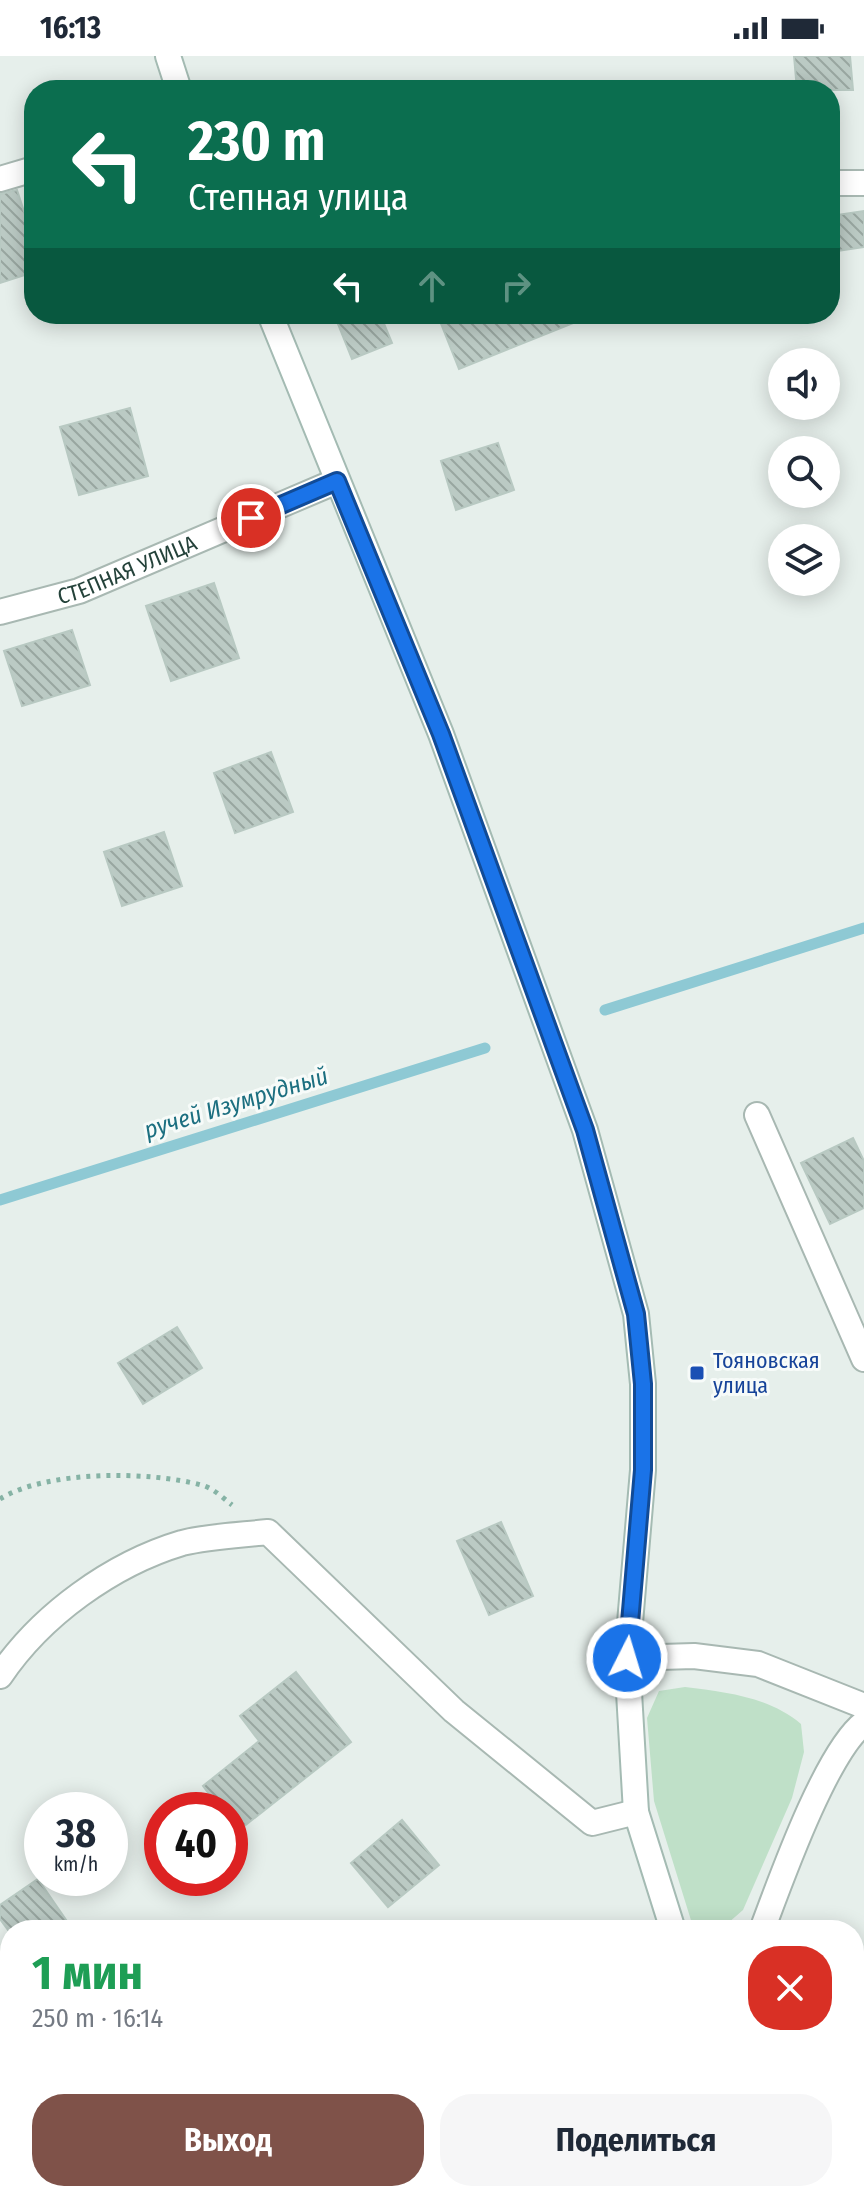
<!DOCTYPE html>
<html lang="ru">
<head>
<meta charset="utf-8">
<style>
	:root { --surface:#fff; --page:#f6f6f7; --text:#1f2937; --muted:#747a83; --accent:#7f5249 }
	body { margin:0; font-family:"Fira Sans Condensed",sans-serif; background:var(--page); color:var(--text); height:100vh; display:flex; flex-direction:column; font-size:30px; white-space:nowrap }
	* { box-sizing:border-box; margin:0 }
	p { font-size:26px; color:var(--muted) }
	.icon { flex:none; width:44px; height:44px; fill:none; stroke:currentColor; stroke-width:2; stroke-linecap:round; stroke-linejoin:round }
	.map { position:relative; flex:1; overflow:hidden }
	.details { position:absolute; left:0px; top:1864px; width:864px; height:282px; display:flex; flex-direction:column; background:var(--surface); border-radius:32px 32px 0 0; box-shadow:0 4px 20px #0003 }
	.details>* { flex:none }
	.guide { position:absolute; left:24px; top:24px; width:816px; height:244px; border-radius:32px; box-shadow:0 4px 20px #0003; background:#0b6e4f; color:#fff; overflow:hidden }
	.controls { position:absolute; left:768px; top:292px; display:grid; gap:16px }
	.controls a { display:grid; place-items:center; width:72px; height:72px; border-radius:50%; background:var(--surface); box-shadow:0 4px 20px #0003; font-size:40px }
	.speed { position:absolute; left:24px; top:1736px; display:flex; gap:16px; font-size:40px; font-weight:700; text-align:center }
	.speed>* { display:grid; place-content:center; width:104px; height:104px; border-radius:50%; background:var(--surface); box-shadow:0 4px 20px #0003; line-height:1 }
	.speed small { font-size:20px; font-weight:400 }
	.speed .limit { border:12px solid #d22; background:#fff; color:#111 }
	.pin { position:absolute; display:grid; place-items:center; width:68px; height:68px; color:#fff; margin:-34px; border:4px solid #fff; border-radius:50%; box-shadow:0 2px 8px #0007 }
	.me { position:absolute; width:88px; margin:-44px; rotate:5deg; stroke-linejoin:round; filter:drop-shadow(0 0 6px #0008) }
	.turn { display:flex; align-items:center; gap:28px; height:168px; padding:0 32px; font-size:36px }
	.turn .icon { width:104px; height:104px; stroke-width:2.5 }
	.turn b { display:block; font-size:56px; line-height:68px }
	.lanes { display:flex; align-items:center; height:76px; padding:0 32px; background:#0003; justify-content:center; gap:40px; direction:ltr }
	.lanes .off { opacity:.35 }
	.round { display:grid; place-items:center; flex:none; width:84px; height:84px; border-radius:32px; background:var(--page) }
	.headline { display:flex; align-items:center; justify-content:space-between; height:136px; padding:0 32px }
	h1 { font-size:48px; font-weight:700; line-height:60px; color:#1e9e55 }
	.action { display:flex; gap:16px; margin-top:auto; padding:16px 32px }
	.action a { flex:1; height:92px; border-radius:32px; background:var(--accent); color:#fff; font-size:32px; font-weight:700; line-height:92px; text-align:center }
	.action a+a { background:var(--page); color:var(--text) }
	.status { display:flex; justify-content:space-between; align-items:center; height:56px; padding:0 40px; background:var(--surface); direction:ltr }
	.status svg { height:22px; fill:currentColor }
	.map>svg:first-child { display:block }
	.green { fill:#bfe0c8 }
	.lines { fill:none; stroke-linecap:round; stroke-linejoin:round }
	.stream { stroke:#8ec9d4; stroke-width:11 }
	.building { fill:url(#building-back-hatch); stroke:#b8c9c2; stroke-width:2 }
	.street-casing { stroke:#a8b8b2; stroke-width:28 }
	.secondary-casing { stroke:#a4bbb3; stroke-width:28 }
	.path { stroke:#86b3a5; stroke-width:5; stroke-dasharray:4 6; stroke-linecap:butt }
	.street { stroke:#fff; stroke-width:24 }
	.secondary { stroke:#fff; stroke-width:24 }
	.route-casing { stroke:#114b97; stroke-width:20 }
	.route { stroke:#1a73e8; stroke-width:14 }
	.transit-dot { fill:#1a4fb4; stroke:#f7fbf9; stroke-width:3 }
	.labels { text-anchor:middle; dominant-baseline:central; stroke-width:6; stroke-linejoin:round; paint-order:stroke }
	.street-label { font-size:22px; fill:#24423a; stroke:#f7fbf9 }
	.transit-label { font-size:22px; fill:#164399; stroke:#f7fbf9; text-anchor:start }
	.water-label { font-size:24px; font-style:italic; fill:#1c6f80; stroke:#f7fbf9 }
</style>
</head>
<body>
<div class="status"><b>16:13</b><svg viewBox="0 0 49 12"><path d="M0 12V9h3v3zM5 12V6h3v6zM10 12V3h3v9zM15 12V0h3v12zM26 1h20v11H26zM47 4h2v5h-2z"/></svg></div>
<div class="map">
<svg width="864" height="2145" viewBox="0 0 864 2145">
	<defs>
		<pattern id="building-back-hatch" width="6" height="6" patternUnits="userSpaceOnUse" patternTransform="scale(2)"><rect width="6" height="6" fill="#bbcac4"/><path d="M-1 5l2 2M0 0l6 6M5-1l2 2" fill="none" stroke="#98a6a0"/></pattern>
	</defs>
	<rect width="100%" height="100%" fill="#e6efeb"/>
	<!-- green -->
	<path class="green" d="M685,1631C726,1636 769,1641 801,1668L804,1696L792,1742L743,1854L720,1874H694L654,1745L647,1662L659,1635Z"/>
	<g class="lines">
		<!-- stream -->
		<g class="stream">
			<polyline points="605,954 864,872"/>
			<polyline points="0,1144 485,992"/>
		</g>
	</g>
	<!-- building -->
	<g class="building">
		<polygon points="794,0 850,0 853,34 797,34"/>
		<polygon points="17,134 34,186 34,216 0,227 0,138"/>
		<polygon points="864,155 864,191 830,196 830,160"/>
		<polygon points="334,258 380,258 392,287 352,303"/>
		<polygon points="457,258 593,258 593,259 459,313 440,265"/>
		<polygon points="130,352 148,420 79,439 60,371"/>
		<polygon points="498,387 514,434 456,454 441,405"/>
		<polygon points="214,527 239,602 171,625 146,550"/>
		<polygon points="72,574 90,629 22,650 4,595"/>
		<polygon points="271,696 293,756 235,777 214,717"/>
		<polygon points="164,776 182,830 122,850 104,796"/>
		<polygon points="853,1082 864,1105 864,1152 830,1168 801,1107"/>
		<polygon points="177,1271 202,1312 143,1348 118,1307"/>
		<polygon points="501,1466 533,1540 489,1559 457,1485"/>
		<polygon points="296,1616 351,1686 238,1775 230,1765 230,1754 221,1754 203,1730 259,1685 240,1660"/>
		<polygon points="402,1764 439,1809 388,1851 351,1807"/>
		<polygon points="38,1823 73,1874 8,1874 0,1863 0,1849"/>
	</g>
	<g class="lines">
		<!-- street casing -->
		<g class="street-casing">
			<g id="street">
				<polyline points="0,123 34,113"/>
				<polyline points="830,127 864,127"/>
				<path id="s1" d="M0,556L79,535L337,425"/>
				<polyline points="757,1059 864,1303"/>
				<polyline points="627,1602 694,1600 758,1608 864,1650"/>
				<path d="M0,1620C41,1559 112,1508 182,1487C209,1480 241,1479 268,1476L454,1655L592,1767L636,1756"/>
				<path d="M762,1874C780,1826 826,1696 864,1667"/>
				<polyline points="0,1941 10,1955"/>
				<polyline points="128,2136 134,2145"/>
			</g>
		</g>
		<!-- secondary casing -->
		<g class="secondary-casing">
			<g id="secondary">
				<polyline points="168,0 179,34"/>
				<polyline points="270,258 441,678 585,1074 636,1258 643,1328 643,1414 627,1602 636,1756 673,1874"/>
				<polyline points="820,2136 827,2145"/>
			</g>
		</g>
		<!-- path -->
		<g class="path">
			<path d="M0,1443C46,1414 150,1415 201,1429C212,1431 223,1442 232,1449"/>
			<polyline points="854,2105 864,2120"/>
		</g>
		<!-- street -->
		<use href="#street" class="street"/>
		<!-- secondary -->
		<use href="#secondary" class="secondary"/>
	</g>
	<g class="lines">
		<!-- route casing -->
		<g class="route-casing">
			<polyline id="route" points="251,462 337,425 441,678 585,1074 636,1258 643,1328 643,1414 627,1602"/>
		</g>
		<!-- route -->
		<use href="#route" class="route"/>
	</g>
	<!-- markers -->
	<rect class="transit-dot" x="689" y="1309" width="16" height="16" rx="4"/>
	<g class="labels">
		<!-- street labels -->
		<g class="street-label">
			<text stroke="none"><textPath href="#s1" startOffset="134">СТЕПНАЯ УЛИЦА</textPath></text>
		</g>
		<!-- transit labels -->
		<g class="transit-label">
			<text x="713" y="1304">Тояновская<tspan x="713" dy="25">улица</tspan></text>
		</g>
		<!-- water labels -->
		<g class="water-label">
			<text transform="translate(236 1047) rotate(-17)">ручей Изумрудный</text>
		</g>
	</g>
</svg>
<div class="controls">
<a><svg class="icon" aria-label="sound" viewBox="0 0 24 24"><path d="M4 9h4l5-4v14l-5-4H4zM17 9q2 3 0 6"/></svg></a>
<a><svg class="icon" aria-label="search" viewBox="0 0 24 24"><circle cx="10" cy="10" r="6"/><path d="M15 15l6 6"/></svg></a>
<a><svg class="icon" aria-label="layers" viewBox="0 0 24 24"><path d="M12 4l9 5-9 5-9-5zM3 14l9 5 9-5"/></svg></a>
</div>
<div class="speed"><div>38<small>km/h</small></div><div class="limit">40</div></div>
<div class="pin" style="left:251px;top:462px;background:#d93025"><svg class="icon" aria-label="arrive" viewBox="0 0 24 24"><path d="M6 21V4h12l-3 4 3 4H6"/></svg></div>
<svg class="me" style="left:627px;top:1602px" viewBox="-20 -20 40 40"><circle r="17" fill="#1a73e8" stroke="#fff" stroke-width="3"/><path d="M0-11L8 9 0 5-8 9z" fill="#fff"/></svg>
<div class="guide">
<div class="turn"><svg class="icon" aria-label="left" viewBox="0 0 24 24"><path d="M17 20v-9H6M10 6l-5 5 5 5"/></svg><div><b>230 m</b>Степная улица</div></div>
<div class="lanes"><svg class="icon" aria-label="left" viewBox="0 0 24 24"><path d="M17 20v-9H6M10 6l-5 5 5 5"/></svg><svg class="icon off" aria-label="ahead" viewBox="0 0 24 24"><path d="M12 20V5M6 11l6-6 6 6"/></svg><svg class="icon off" aria-label="right" viewBox="0 0 24 24"><path d="M7 20v-9h11M14 6l5 5-5 5"/></svg></div>
</div>
<section class="details">
<div class="headline"><div><h1>1 мин</h1><p>250 m · 16:14</p></div><a class="round" style="background:#d93025;color:#fff"><svg class="icon" aria-label="close" viewBox="0 0 24 24"><path d="M6 6l12 12M18 6L6 18"/></svg></a></div>
<div class="action"><a>Выход</a><a>Поделиться</a></div>
</section>
</div>
</body>
</html>
